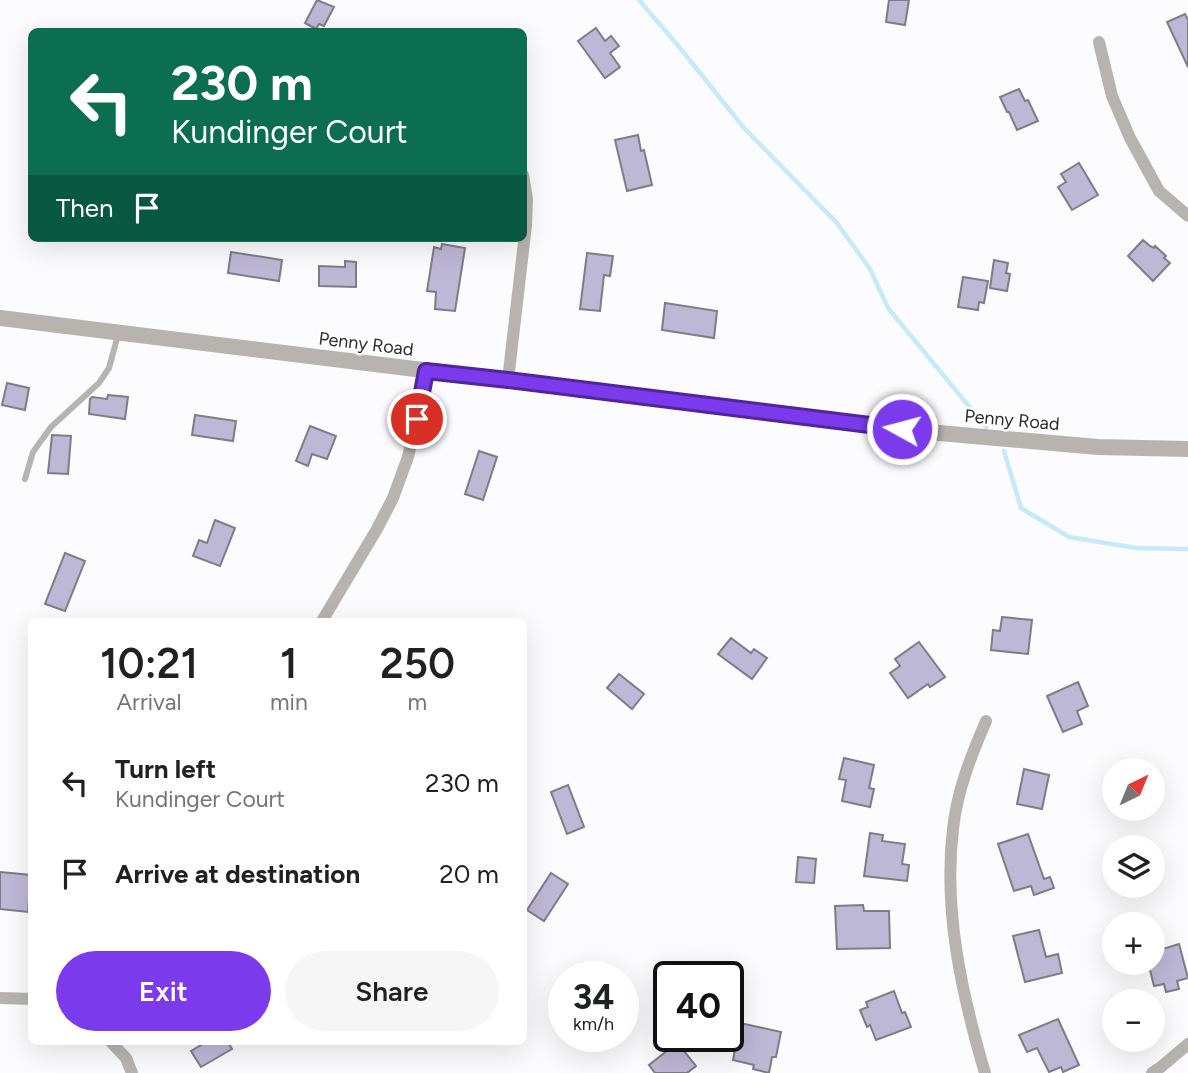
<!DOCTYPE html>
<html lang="en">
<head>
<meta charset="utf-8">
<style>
	:root { --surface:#fff; --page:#f6f6f6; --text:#202124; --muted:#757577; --accent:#7c3aed }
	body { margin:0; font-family:Figtree,sans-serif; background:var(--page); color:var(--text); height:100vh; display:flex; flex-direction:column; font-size:26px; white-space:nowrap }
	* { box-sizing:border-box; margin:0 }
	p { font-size:23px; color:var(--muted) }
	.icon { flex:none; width:38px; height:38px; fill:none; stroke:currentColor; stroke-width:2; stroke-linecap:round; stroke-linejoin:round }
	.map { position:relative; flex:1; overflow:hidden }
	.panel { position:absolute; left:28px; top:618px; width:499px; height:427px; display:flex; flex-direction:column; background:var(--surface); border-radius:10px; box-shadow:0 7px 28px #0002 }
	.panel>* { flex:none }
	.hud { position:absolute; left:28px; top:28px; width:499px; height:214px; border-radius:10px; box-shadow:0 7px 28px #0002; background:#0b6e4f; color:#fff; overflow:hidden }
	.needle { width:46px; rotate:43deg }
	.tools { position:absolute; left:1102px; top:758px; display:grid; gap:14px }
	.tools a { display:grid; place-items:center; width:63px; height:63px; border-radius:50%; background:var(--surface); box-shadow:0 7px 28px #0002; font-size:35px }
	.speed { position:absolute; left:548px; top:961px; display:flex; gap:14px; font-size:35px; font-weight:700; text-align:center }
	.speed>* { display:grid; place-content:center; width:91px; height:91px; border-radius:50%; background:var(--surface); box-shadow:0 7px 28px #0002; line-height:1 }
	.speed small { font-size:18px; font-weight:400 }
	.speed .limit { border:4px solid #111; border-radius:10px; background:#fff; color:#111 }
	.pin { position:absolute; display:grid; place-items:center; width:60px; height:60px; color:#fff; margin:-30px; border:4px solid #fff; border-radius:50%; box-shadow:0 2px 7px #0007 }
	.me { position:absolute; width:77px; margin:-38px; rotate:277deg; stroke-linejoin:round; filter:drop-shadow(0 0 5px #0008) }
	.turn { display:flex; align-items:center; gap:24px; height:147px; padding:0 28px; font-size:32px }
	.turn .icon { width:91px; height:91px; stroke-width:2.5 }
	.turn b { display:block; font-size:49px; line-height:60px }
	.then { display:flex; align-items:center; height:66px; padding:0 28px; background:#0003; gap:14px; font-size:26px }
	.eta { display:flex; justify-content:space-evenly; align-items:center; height:119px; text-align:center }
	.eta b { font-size:42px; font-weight:600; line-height:49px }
	.action { display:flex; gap:14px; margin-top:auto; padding:14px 28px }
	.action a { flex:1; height:80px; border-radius:42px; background:var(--accent); color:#fff; font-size:28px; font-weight:600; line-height:80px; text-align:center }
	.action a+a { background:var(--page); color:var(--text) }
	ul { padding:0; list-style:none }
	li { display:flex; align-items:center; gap:21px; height:91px; padding:0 28px }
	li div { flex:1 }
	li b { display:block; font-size:26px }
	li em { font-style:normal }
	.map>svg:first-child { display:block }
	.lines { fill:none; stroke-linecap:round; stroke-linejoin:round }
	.stream { stroke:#c5eafa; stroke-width:4.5 }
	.building { fill:#beb8d7; stroke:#7e7c86; stroke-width:2 }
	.service { stroke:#b7b4b0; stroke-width:6 }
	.minor { stroke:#b7b4b0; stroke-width:12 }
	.tertiary { stroke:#b7b4b0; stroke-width:16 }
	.route-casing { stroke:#51269a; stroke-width:18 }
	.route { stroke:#7c3aed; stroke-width:12 }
	.labels { text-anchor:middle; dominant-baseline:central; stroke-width:5; stroke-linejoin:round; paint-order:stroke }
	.street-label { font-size:18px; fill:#2c2a2e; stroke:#fff }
</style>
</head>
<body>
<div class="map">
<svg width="1188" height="1073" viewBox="0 0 1188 1073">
	<rect width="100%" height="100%" fill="#fcfbfd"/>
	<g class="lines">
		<!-- stream -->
		<g class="stream">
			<polyline points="639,0 680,48 744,128 837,223 870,269 888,308 986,427"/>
			<polyline points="1004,451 1021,508 1069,537 1136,548 1188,549"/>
		</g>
	</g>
	<!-- building -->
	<g class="building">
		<polygon points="317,0 334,7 324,26 319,24 316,29 305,23"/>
		<polygon points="889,0 909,0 905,25 886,22"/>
		<polygon points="1185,14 1188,20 1188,67 1167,22"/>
		<polygon points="596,28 605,41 611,36 619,46 610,53 620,67 605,78 578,41"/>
		<polygon points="1019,89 1025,101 1028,100 1038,121 1017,130 1009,112 1007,112 1000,97"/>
		<polygon points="638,135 641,151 644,150 652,185 627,191 615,140"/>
		<polygon points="1079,163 1098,195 1072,210 1058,187 1066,182 1061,174"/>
		<polygon points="1143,240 1150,246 1154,248 1155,246 1166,256 1164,258 1170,263 1153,281 1128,256"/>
		<polygon points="442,244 465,248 455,311 435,309 436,292 427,291 434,247 441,249"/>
		<polygon points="231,252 282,260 279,281 228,273"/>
		<polygon points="587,253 613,256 610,276 604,275 600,311 580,309"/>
		<polygon points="994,260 1008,263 1006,273 1010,274 1007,291 990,288"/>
		<polygon points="345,261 356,262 356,287 319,286 319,266 345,267"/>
		<polygon points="963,277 988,281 984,303 979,302 978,310 958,307"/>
		<polygon points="665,303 717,311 714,338 662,330"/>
		<polygon points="7,383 29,388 25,410 2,405"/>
		<polygon points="108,395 128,397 125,419 89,414 90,399 92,397 107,399"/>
		<polygon points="195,415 236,421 233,441 192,435"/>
		<polygon points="310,426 336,436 327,459 312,454 308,466 296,461"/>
		<polygon points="52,435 71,436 68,474 48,473"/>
		<polygon points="479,451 497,457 483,500 465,494"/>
		<polygon points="215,520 235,528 220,566 193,556 199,540 207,543"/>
		<polygon points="65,553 85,561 65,611 45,604"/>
		<polygon points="1002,617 1032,620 1028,654 991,650 993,630 1000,631"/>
		<polygon points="731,638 751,653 754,649 767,658 752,679 718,654"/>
		<polygon points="919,642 945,677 930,687 928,684 908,698 890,673 900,666 895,659"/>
		<polygon points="619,674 644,694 632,709 607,688"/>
		<polygon points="1078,682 1088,706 1077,711 1082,724 1063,732 1047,696"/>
		<polygon points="844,758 874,765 869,788 874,789 870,807 842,801 846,780 839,779"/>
		<polygon points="1024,769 1049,775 1042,809 1017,804"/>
		<polygon points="568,785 584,827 567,834 551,792"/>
		<polygon points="870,833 883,835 882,841 905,844 902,864 909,865 907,881 864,876"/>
		<polygon points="1028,834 1044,879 1050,877 1054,888 1034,895 1031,886 1014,891 998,844"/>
		<polygon points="798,857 816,859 814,883 796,882"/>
		<polygon points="0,872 31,875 28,912 0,909"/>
		<polygon points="551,873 568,884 544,921 527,910"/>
		<polygon points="863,905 864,911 889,911 890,948 837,949 835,906"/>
		<polygon points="1039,930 1046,957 1058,954 1062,973 1025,982 1013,936"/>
		<polygon points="1179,944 1188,978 1177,981 1179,989 1166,992 1164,984 1154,986 1148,962 1153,962 1153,952"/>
		<polygon points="894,991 902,1013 905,1012 911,1027 876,1040 870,1025 867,1027 860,1010 868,1007 866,1002"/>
		<polygon points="1058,1019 1079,1065 1063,1072 1061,1067 1049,1072 1037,1048 1027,1052 1019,1035"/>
		<polygon points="740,1023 781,1032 776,1057 772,1057 769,1073 753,1069 754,1065 733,1060"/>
		<polygon points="208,1041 227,1041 232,1049 201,1067 191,1051"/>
		<polygon points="680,1046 696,1066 687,1073 655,1073 649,1065 672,1047 674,1050"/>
	</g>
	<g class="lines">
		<!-- service -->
		<polyline class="service" points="25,479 33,452 51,427 99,383 109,368 118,335"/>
		<!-- minor -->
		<g class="minor">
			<polyline points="1099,42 1112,96 1130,138 1159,191 1188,216"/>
			<polyline points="508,380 526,225 527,199 523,175"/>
			<polyline points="322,621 377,529 393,498 408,457 417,419 426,371"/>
			<polyline points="0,998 32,999"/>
			<polyline points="110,1041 126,1058 132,1073"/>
			<path d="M985,1073C962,995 943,910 953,829C957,791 971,756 986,721"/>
			<polyline points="1152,1073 1161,1067 1188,1044"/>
		</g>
		<!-- tertiary -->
		<polyline class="tertiary" points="0,318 928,432 1098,447 1188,449"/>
	</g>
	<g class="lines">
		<!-- route casing -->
		<g class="route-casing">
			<polyline id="route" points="417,419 426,371 508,380 902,429"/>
		</g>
		<!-- route -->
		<use href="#route" class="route"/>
	</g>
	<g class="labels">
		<!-- street labels -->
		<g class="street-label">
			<text transform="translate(366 344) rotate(7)">Penny Road</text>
			<text transform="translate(1012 420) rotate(5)">Penny Road</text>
		</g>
	</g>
</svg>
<div class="tools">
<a><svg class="needle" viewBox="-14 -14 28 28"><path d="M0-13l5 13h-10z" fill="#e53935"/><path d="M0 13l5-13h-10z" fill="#757577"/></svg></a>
<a><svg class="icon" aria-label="layers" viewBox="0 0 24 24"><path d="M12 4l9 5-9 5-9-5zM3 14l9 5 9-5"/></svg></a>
<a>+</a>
<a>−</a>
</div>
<div class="speed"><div>34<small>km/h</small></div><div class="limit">40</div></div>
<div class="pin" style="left:417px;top:419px;background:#d93025"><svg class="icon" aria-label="arrive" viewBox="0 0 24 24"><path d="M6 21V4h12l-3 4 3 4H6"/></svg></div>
<svg class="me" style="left:902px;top:429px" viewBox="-20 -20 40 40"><circle r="17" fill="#7c3aed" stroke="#fff" stroke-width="3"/><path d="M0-11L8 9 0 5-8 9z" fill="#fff"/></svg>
<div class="hud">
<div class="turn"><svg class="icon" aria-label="left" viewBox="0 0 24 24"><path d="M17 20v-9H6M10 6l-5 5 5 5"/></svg><div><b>230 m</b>Kundinger Court</div></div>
<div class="then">Then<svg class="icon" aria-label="arrive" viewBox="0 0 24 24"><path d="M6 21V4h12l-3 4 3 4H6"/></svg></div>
</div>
<section class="panel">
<div class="eta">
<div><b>10:21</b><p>Arrival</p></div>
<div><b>1</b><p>min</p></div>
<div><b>250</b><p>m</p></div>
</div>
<ul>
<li><svg class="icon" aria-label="left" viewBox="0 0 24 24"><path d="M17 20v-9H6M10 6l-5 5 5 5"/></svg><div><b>Turn left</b><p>Kundinger Court</p></div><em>230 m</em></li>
<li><svg class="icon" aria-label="arrive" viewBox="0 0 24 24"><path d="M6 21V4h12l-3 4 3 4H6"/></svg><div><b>Arrive at destination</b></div><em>20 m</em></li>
</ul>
<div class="action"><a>Exit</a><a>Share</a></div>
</section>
</div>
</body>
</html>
